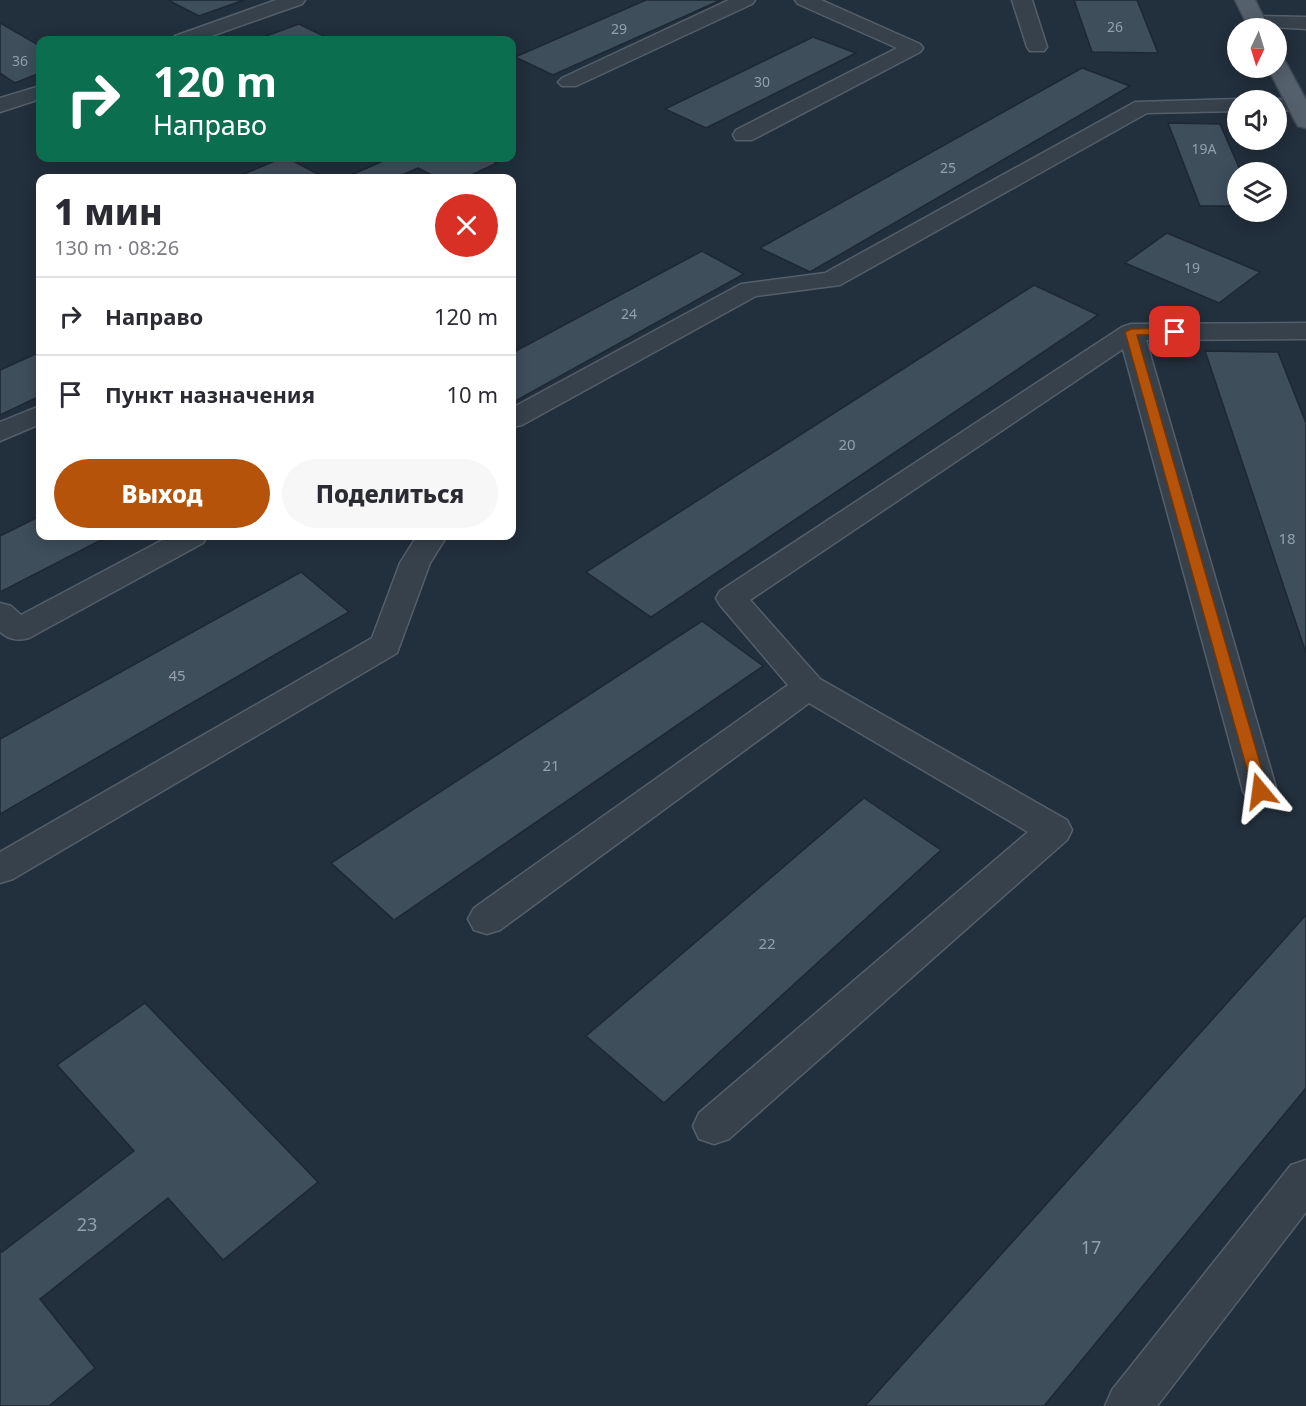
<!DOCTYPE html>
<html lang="ru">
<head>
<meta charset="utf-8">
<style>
	:root { --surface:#fff; --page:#f7f7f7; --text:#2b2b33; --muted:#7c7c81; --line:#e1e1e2; --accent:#b45309 }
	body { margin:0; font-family:"Noto Sans",sans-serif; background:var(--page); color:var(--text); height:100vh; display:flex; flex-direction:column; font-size:22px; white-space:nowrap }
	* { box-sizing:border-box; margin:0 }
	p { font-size:20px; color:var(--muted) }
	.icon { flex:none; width:33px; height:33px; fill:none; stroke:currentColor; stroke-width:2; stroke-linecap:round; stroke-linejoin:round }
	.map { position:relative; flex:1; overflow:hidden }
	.panel { position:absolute; left:36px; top:174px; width:480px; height:366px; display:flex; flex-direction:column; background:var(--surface); border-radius:12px; box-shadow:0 3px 15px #0003 }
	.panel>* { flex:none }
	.top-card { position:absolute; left:36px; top:36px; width:480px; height:126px; border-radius:12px; box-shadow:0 3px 15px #0003; background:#0b6e4f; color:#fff; overflow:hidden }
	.needle { width:39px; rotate:184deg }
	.controls { position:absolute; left:1227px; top:18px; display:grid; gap:12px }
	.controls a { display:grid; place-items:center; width:60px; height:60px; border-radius:50%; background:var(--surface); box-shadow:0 3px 15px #0003; font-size:30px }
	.pin { position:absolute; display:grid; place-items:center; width:51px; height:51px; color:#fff; margin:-26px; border-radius:12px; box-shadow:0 3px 9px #0006 }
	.me { position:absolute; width:66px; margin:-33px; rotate:344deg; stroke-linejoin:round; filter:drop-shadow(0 0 4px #0008) }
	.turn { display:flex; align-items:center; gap:21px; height:126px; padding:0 18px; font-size:27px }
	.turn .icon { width:78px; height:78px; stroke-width:2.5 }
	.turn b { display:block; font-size:42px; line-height:51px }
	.round { display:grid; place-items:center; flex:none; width:63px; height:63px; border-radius:32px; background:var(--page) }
	.headline { display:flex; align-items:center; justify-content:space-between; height:102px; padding:0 18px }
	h1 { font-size:36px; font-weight:800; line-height:45px }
	.primary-button { display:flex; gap:12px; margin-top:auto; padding:12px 18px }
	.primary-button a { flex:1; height:69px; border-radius:36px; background:var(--accent); color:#fff; font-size:24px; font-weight:800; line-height:69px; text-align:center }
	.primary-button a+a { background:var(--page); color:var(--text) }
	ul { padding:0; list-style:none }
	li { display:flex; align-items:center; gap:18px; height:78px; padding:0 18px; border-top:2px solid var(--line) }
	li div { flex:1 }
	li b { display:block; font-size:22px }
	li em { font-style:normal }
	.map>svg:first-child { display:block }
	.building { fill:#3e4e5b; stroke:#1d2833; stroke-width:1.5 }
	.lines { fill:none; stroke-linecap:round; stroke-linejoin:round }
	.minor-casing { stroke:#545f6a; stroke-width:3 }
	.major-casing { stroke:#3f4a55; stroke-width:3 }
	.minor { fill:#36414c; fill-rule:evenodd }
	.major { fill:#54606c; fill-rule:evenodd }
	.route { fill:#b45309; stroke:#753606; stroke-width:1.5 }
	.labels { text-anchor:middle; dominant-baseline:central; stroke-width:5; stroke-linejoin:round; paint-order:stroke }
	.far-number-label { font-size:14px; fill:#94a0ad }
	.number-label { font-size:15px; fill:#94a0ad }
	.near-number-label { font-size:18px; fill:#94a0ad }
</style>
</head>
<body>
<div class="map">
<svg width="1306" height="1406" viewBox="0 0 1306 1406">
	<rect width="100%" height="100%" fill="#222f3c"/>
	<!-- building -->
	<g class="building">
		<polygon points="168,0 244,0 199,16"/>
		<polygon points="646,0 721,0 553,75 515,57"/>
		<polygon points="1074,0 1137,0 1158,53 1092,52"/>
		<polygon points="0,23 40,46 40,73 15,83 0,73"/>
		<polygon points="299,24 332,40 255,40"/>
		<polygon points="813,37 856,53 706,128 665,109"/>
		<polygon points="1082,68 1130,86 810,272 760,248"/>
		<polygon points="1168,123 1220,124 1241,172 1238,172 1238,206 1200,206"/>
		<polygon points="282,158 288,158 325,178 234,178"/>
		<polygon points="390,158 486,158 497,163 465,178 438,178 418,168 395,178 344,178"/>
		<polygon points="1167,233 1260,272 1219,303 1125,263"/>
		<polygon points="702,251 744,274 512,403 512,353"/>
		<polygon points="1034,285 1098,315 651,617 586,572"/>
		<polygon points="1205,351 1278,352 1306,423 1306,653"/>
		<polygon points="40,352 40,396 0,415 0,370"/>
		<polygon points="40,516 40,536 109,536 0,592 0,536"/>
		<polygon points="301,572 349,612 0,814 0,739"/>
		<polygon points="702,621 763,666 394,920 331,863"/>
		<polygon points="864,798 941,850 664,1103 586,1036"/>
		<polygon points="1306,915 1306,1088 1044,1406 865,1406"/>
		<polygon points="145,1003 318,1182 223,1260 168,1198 40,1299 95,1368 49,1406 0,1406 0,1250 2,1252 134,1151 57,1065"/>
	</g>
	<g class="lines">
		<!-- minor casing -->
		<g class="minor-casing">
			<g id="minor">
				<polygon points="276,0 305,0 302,4 200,40 172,40 175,36"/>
				<polygon points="729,0 755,0 752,4 576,86 562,86 558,82 562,78"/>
				<polygon points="795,0 821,0 920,44 923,48 920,52 752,140 736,140 733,135 736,130 897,48 798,4"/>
				<polygon points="1012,0 1032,0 1047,47 1044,51 1030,51 1027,47"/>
				<polygon points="1256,16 1306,17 1306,29 1249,26 1246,22 1249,18"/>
				<polygon points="40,86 40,99 0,112 0,98"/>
				<polygon points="1238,99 1246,100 1238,100 1238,111 1147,113 840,285 756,296 522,425 512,427 512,408 741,284 825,273 1135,102"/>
				<polygon points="1276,99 1306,100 1306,109 1276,111 1276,100 1268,100"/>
				<polygon points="1306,323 1306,339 1146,340 1277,791 1272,800 1260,804 1248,800 1243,791 1123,349 750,600 820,679 1067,820 1072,830 1067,840 729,1139 714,1144 699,1139 693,1126 699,1113 1028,832 809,703 500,930 487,934 474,930 468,919 474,908 788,685 720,605 716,598 720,591 1122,327 1131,324"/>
				<polygon points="40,406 40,424 0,441 0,422"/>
				<path d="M170,536H207L203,543L29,638C17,641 10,640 0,632V603L11,606L21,615Z"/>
				<polygon points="417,536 447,536 430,563 397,653 13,879 0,883 0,852 372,638 400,563"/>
				<polygon points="1306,1160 1306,1212 1157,1406 1105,1406 1112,1390 1291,1165"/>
			</g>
		</g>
		<!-- major casing -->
		<g class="major-casing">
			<g id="major">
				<polygon points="1235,0 1255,0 1269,28 1249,28"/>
				<polygon points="1276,57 1283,59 1286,63 1306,100 1306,128 1298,126 1295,121 1268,68 1276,68"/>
			</g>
		</g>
		<!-- minor -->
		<use href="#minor" class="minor"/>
		<!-- major -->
		<use href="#major" class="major"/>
	</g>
	<!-- route -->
	<polygon class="route" points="1175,328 1180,332 1178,334 1137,335 1268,791 1260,797 1253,791 1125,332 1131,329"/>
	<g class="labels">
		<!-- far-number labels -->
		<g class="far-number-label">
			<text x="1115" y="26">26</text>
			<text x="619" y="28">29</text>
			<text x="20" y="60">36</text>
			<text x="762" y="81">30</text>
			<text x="1204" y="148">19А</text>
			<text x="948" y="167">25</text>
			<text x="1192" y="267">19</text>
			<text x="629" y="313">24</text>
		</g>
		<!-- number labels -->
		<g class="number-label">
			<text x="847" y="444">20</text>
			<text x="1287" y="538">18</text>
			<text x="177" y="675">45</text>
			<text x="551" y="765">21</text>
			<text x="767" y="943">22</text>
		</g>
		<!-- near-number labels -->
		<g class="near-number-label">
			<text x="87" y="1224">23</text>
			<text x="1091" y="1247">17</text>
		</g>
	</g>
</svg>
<div class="controls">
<a><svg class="needle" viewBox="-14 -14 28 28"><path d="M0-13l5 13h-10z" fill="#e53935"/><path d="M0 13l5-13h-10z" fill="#7c7c81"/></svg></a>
<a><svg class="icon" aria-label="sound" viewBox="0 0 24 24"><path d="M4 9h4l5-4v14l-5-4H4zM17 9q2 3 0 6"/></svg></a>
<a><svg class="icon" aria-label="layers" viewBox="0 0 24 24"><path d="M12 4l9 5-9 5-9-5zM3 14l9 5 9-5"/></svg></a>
</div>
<div class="pin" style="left:1175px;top:332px;background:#d93025"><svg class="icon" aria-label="arrive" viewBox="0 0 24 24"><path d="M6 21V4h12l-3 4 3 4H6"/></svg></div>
<svg class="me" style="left:1260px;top:791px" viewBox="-20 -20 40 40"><path d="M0-17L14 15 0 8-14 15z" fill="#b45309" stroke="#fff" stroke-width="4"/></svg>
<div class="top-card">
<div class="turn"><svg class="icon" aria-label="right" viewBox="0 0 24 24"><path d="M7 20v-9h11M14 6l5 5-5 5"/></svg><div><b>120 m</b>Направо</div></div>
</div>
<section class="panel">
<div class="headline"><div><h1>1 мин</h1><p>130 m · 08:26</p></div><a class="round" style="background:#d93025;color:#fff"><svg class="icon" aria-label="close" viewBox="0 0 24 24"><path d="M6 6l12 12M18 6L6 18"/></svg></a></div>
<ul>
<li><svg class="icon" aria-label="right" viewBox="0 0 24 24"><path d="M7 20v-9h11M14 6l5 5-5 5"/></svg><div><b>Направо</b></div><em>120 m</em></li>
<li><svg class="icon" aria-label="arrive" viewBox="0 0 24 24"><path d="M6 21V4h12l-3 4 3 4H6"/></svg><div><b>Пункт назначения</b></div><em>10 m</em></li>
</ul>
<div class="primary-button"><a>Выход</a><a>Поделиться</a></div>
</section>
</div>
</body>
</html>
